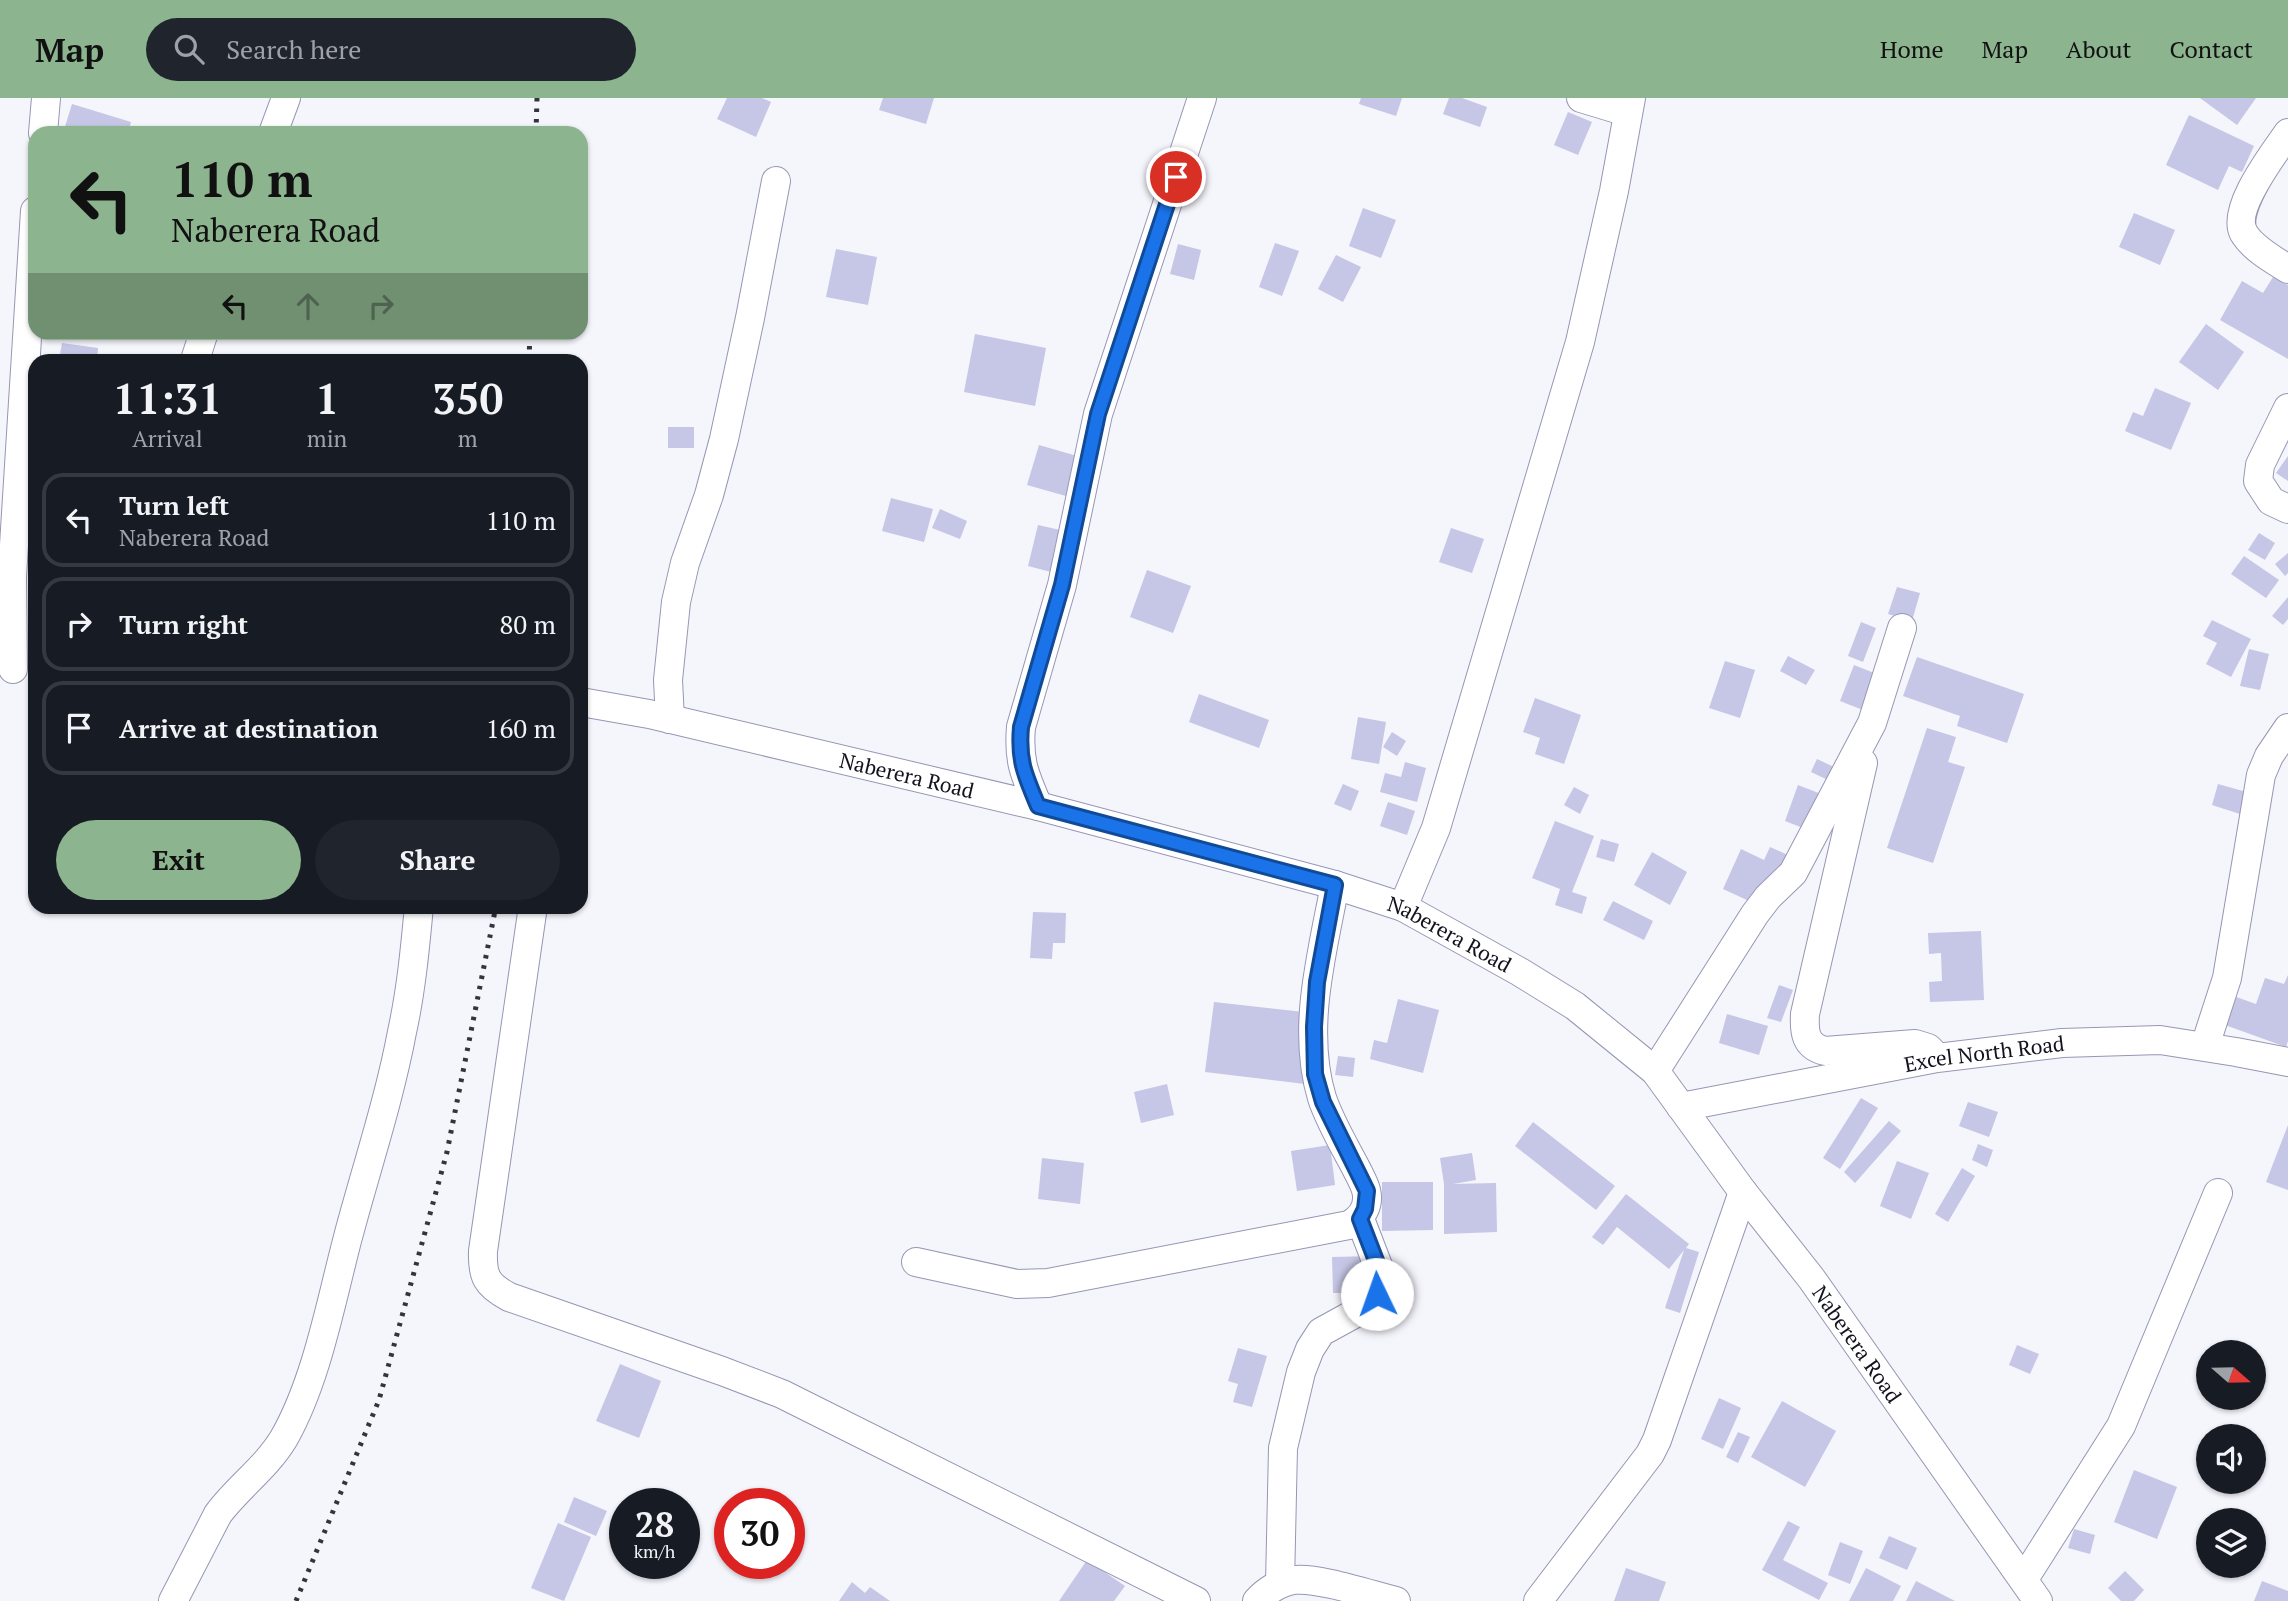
<!DOCTYPE html>
<html lang="en">
<head>
<meta charset="utf-8">
<style>
	:root { --surface:#171b24; --page:#20242c; --text:#f1f3f6; --muted:#9ea1a6; --line:#363941; --accent:#8cb48e }
	body { margin:0; font-family:"PT Serif",serif; background:var(--page); color:var(--text); height:100vh; display:flex; flex-direction:column; font-size:26px; white-space:nowrap }
	* { box-sizing:border-box; margin:0 }
	p { font-size:23px; color:var(--muted) }
	.icon { flex:none; width:38px; height:38px; fill:none; stroke:currentColor; stroke-width:2; stroke-linecap:round; stroke-linejoin:round }
	.map { position:relative; flex:1; overflow:hidden }
	.drawer { position:absolute; left:28px; top:256px; width:560px; height:560px; display:flex; flex-direction:column; background:var(--surface); border-radius:21px; box-shadow:0 2px 5px #0004 }
	.drawer>* { flex:none }
	.top-card { position:absolute; left:28px; top:28px; width:560px; height:214px; border-radius:21px; box-shadow:0 2px 5px #0004; background:#8cb48e; color:#111; overflow:hidden }
	.needle { width:46px; rotate:110deg }
	.tools { position:absolute; left:2196px; top:1242px; display:grid; gap:14px }
	.tools a { display:grid; place-items:center; width:70px; height:70px; border-radius:50%; background:var(--surface); box-shadow:0 2px 5px #0004; font-size:35px }
	.speed { position:absolute; left:609px; top:1390px; display:flex; gap:14px; font-size:35px; font-weight:700; text-align:center }
	.speed>* { display:grid; place-content:center; width:91px; height:91px; border-radius:50%; background:var(--surface); box-shadow:0 2px 5px #0004; line-height:1 }
	.speed small { font-size:18px; font-weight:400 }
	.speed .limit { border:10px solid #d22; background:#fff; color:#111 }
	.pin { position:absolute; display:grid; place-items:center; width:60px; height:60px; color:#fff; margin:-30px; border:4px solid #fff; border-radius:50%; box-shadow:0 2px 7px #0007 }
	.me { position:absolute; width:77px; margin:-38px; rotate:357deg; stroke-linejoin:round; filter:drop-shadow(0 0 5px #0008) }
	.turn { display:flex; align-items:center; gap:24px; height:147px; padding:0 28px; font-size:32px }
	.turn .icon { width:91px; height:91px; stroke-width:2.5 }
	.turn b { display:block; font-size:49px; line-height:60px }
	.lanes { display:flex; align-items:center; height:66px; padding:0 28px; background:#0003; justify-content:center; gap:35px; direction:ltr }
	.lanes .off { opacity:.35 }
	.eta { display:flex; justify-content:space-evenly; align-items:center; height:119px; text-align:center }
	.eta b { font-size:42px; font-weight:700; line-height:49px }
	.action { display:flex; gap:14px; margin-top:auto; padding:14px 28px }
	.action a { flex:1; height:80px; border-radius:42px; background:var(--accent); color:#111; font-size:28px; font-weight:700; line-height:80px; text-align:center }
	.action a+a { background:var(--page); color:var(--text) }
	ul { padding:0; list-style:none }
	li { display:flex; align-items:center; gap:21px; height:94px; margin:0 14px 10px; padding:0 14px; border:4px solid var(--line); border-radius:21px }
	li div { flex:1 }
	li b { display:block; font-size:26px }
	li em { font-style:normal }
	header { display:flex; align-items:center; gap:42px; box-sizing:border-box; height:98px; padding:0 35px; background:var(--accent); color:#111 }
	header strong { font-size:33px }
	nav { display:flex; gap:38px; margin-inline-start:auto; font-size:24px }
	.search { width:490px; height:63px; background:var(--page); display:flex; align-items:center; gap:18px; box-sizing:border-box; padding:0 24px; border-radius:38px; color:var(--muted); font-size:26px }
	.map>svg:first-child { display:block }
	.building { fill:#c6c6e6 }
	.lines { fill:none; stroke-linecap:round; stroke-linejoin:round }
	.minor-casing { stroke:#9696b5; stroke-width:30 }
	.minor { stroke:#fff; stroke-width:28 }
	.rail { stroke:#34343e; stroke-width:5; stroke-dasharray:3.5 7; stroke-linecap:butt }
	.route-casing { stroke:#114b97; stroke-width:18 }
	.route { stroke:#1a73e8; stroke-width:12 }
	.labels { text-anchor:middle; dominant-baseline:central; stroke-width:5; stroke-linejoin:round; paint-order:stroke }
	.street-label { font-size:21px; fill:#13131e; stroke:#f5f5fc }
</style>
</head>
<body>
<header>
<strong>Map</strong>
<div class="search"><svg class="icon" aria-label="search" viewBox="0 0 24 24"><circle cx="10" cy="10" r="6"/><path d="M15 15l6 6"/></svg>Search here</div>
<nav><a>Home</a><a>Map</a><a>About</a><a>Contact</a></nav>
</header>
<div class="map">
<svg width="2288" height="1503" viewBox="0 0 2288 1503">
	<rect width="100%" height="100%" fill="#f5f5fc"/>
	<!-- building -->
	<g class="building">
		<polygon points="727,0 762,0 771,4 756,39 717,21"/>
		<polygon points="883,0 934,0 926,26 879,12"/>
		<polygon points="1361,0 1402,0 1396,18 1359,6"/>
		<polygon points="1449,0 1462,0 1487,9 1480,29 1443,16"/>
		<polygon points="2200,0 2256,0 2237,27"/>
		<polygon points="72,6 131,24 128,35 63,35"/>
		<polygon points="1568,14 1592,24 1578,57 1554,47"/>
		<polygon points="2189,17 2254,48 2242,74 2229,68 2218,92 2166,67"/>
		<polygon points="1363,110 1396,122 1381,160 1349,148"/>
		<polygon points="2134,115 2175,132 2160,167 2119,149"/>
		<polygon points="1275,145 1299,153 1282,198 1259,189"/>
		<polygon points="1178,146 1201,152 1194,182 1170,176"/>
		<polygon points="836,151 877,159 868,207 826,199"/>
		<polygon points="1336,157 1361,169 1343,204 1318,191"/>
		<polygon points="2273,179 2288,187 2288,261 2220,222 2242,183 2263,195"/>
		<polygon points="2206,226 2244,254 2218,292 2179,264"/>
		<polygon points="975,236 1046,250 1035,308 964,294"/>
		<polygon points="62,245 98,250 97,262 59,262"/>
		<polygon points="2155,290 2191,305 2171,352 2125,333 2133,314 2143,318"/>
		<rect x="668" y="329" width="26" height="21"/>
		<polygon points="1039,347 1084,360 1073,400 1027,387"/>
		<polygon points="2288,358 2288,383 2276,375"/>
		<polygon points="891,400 933,411 924,444 882,433"/>
		<polygon points="940,411 967,423 960,441 932,430"/>
		<polygon points="1038,427 1060,432 1055,448 1072,453 1066,478 1028,468"/>
		<polygon points="1451,430 1484,441 1472,475 1439,464"/>
		<polygon points="2259,435 2275,445 2265,462 2248,452"/>
		<polygon points="2288,455 2288,475 2285,478 2275,466"/>
		<polygon points="2244,458 2279,482 2266,500 2231,476"/>
		<polygon points="1147,472 1191,488 1173,535 1130,519"/>
		<polygon points="1897,489 1920,495 1912,523 1888,516"/>
		<polygon points="2288,499 2288,521 2283,527 2272,518"/>
		<polygon points="2212,522 2251,541 2231,579 2206,566 2217,545 2203,538"/>
		<polygon points="1861,524 1876,530 1863,564 1848,558"/>
		<polygon points="2249,551 2269,556 2260,592 2240,588"/>
		<polygon points="1788,558 1815,572 1806,587 1780,573"/>
		<polygon points="1917,559 2024,596 2007,645 1957,628 1960,618 1903,598"/>
		<polygon points="1725,563 1755,572 1740,620 1709,610"/>
		<polygon points="1854,567 1887,580 1873,616 1840,603"/>
		<polygon points="1199,596 1269,622 1259,650 1189,624"/>
		<polygon points="1535,600 1581,617 1564,666 1535,656 1540,640 1523,634"/>
		<polygon points="1358,619 1386,624 1379,666 1351,661"/>
		<polygon points="1927,630 1956,639 1948,664 1965,669 1933,765 1887,750"/>
		<polygon points="1392,634 1406,643 1397,658 1383,649"/>
		<polygon points="1817,661 1834,669 1828,682 1811,674"/>
		<polygon points="1405,664 1426,670 1417,704 1380,694 1385,675 1401,679"/>
		<polygon points="1343,686 1359,693 1351,713 1334,706"/>
		<polygon points="2218,686 2250,695 2243,717 2212,707"/>
		<polygon points="1798,687 1829,699 1816,735 1785,723"/>
		<polygon points="1574,689 1589,697 1580,716 1564,707"/>
		<polygon points="1388,704 1415,713 1407,737 1380,728"/>
		<polygon points="1555,723 1594,738 1572,794 1587,799 1582,816 1555,807 1560,791 1532,780"/>
		<polygon points="1601,741 1619,746 1614,764 1596,759"/>
		<polygon points="1770,749 1790,758 1762,809 1723,791 1741,751 1764,762"/>
		<polygon points="1652,754 1687,774 1670,807 1634,787"/>
		<polygon points="1613,803 1653,823 1644,842 1603,822"/>
		<polygon points="1033,814 1066,815 1065,845 1053,845 1052,861 1030,860"/>
		<polygon points="1981,833 1984,902 1930,904 1929,884 1942,883 1941,855 1929,856 1928,835"/>
		<polygon points="2288,877 2288,943 2286,949 2214,923 2225,895 2256,906 2265,880 2284,886"/>
		<polygon points="1779,887 1793,892 1781,924 1767,920"/>
		<polygon points="1398,901 1439,912 1423,975 1370,961 1374,942 1387,945"/>
		<polygon points="1214,904 1321,916 1313,987 1205,974"/>
		<polygon points="1727,916 1768,928 1759,957 1719,945"/>
		<polygon points="1338,958 1355,960 1353,979 1335,977"/>
		<polygon points="1167,986 1174,1017 1141,1025 1134,994"/>
		<polygon points="1861,1000 1878,1010 1840,1071 1823,1060"/>
		<polygon points="1968,1004 1998,1014 1989,1039 1959,1028"/>
		<polygon points="1889,1023 1901,1033 1855,1085 1844,1074"/>
		<polygon points="1533,1024 1615,1088 1596,1112 1515,1048"/>
		<polygon points="2288,1027 2288,1092 2266,1084"/>
		<polygon points="1978,1046 1993,1052 1987,1069 1972,1062"/>
		<polygon points="1330,1047 1335,1087 1297,1093 1291,1053"/>
		<polygon points="1472,1055 1476,1082 1453,1086 1496,1085 1497,1134 1444,1136 1444,1086 1440,1060"/>
		<polygon points="1042,1060 1084,1065 1080,1106 1038,1101"/>
		<polygon points="1897,1063 1929,1075 1911,1121 1880,1108"/>
		<polygon points="1962,1070 1975,1078 1948,1124 1935,1116"/>
		<polygon points="1382,1084 1433,1084 1433,1132 1382,1133"/>
		<polygon points="1626,1096 1689,1146 1686,1150 1699,1154 1680,1215 1665,1210 1684,1152 1669,1171 1617,1129 1603,1147 1592,1139"/>
		<polygon points="1374,1158 1374,1195 1333,1195 1332,1159"/>
		<polygon points="2017,1247 2039,1256 2030,1276 2009,1267"/>
		<polygon points="1238,1250 1267,1258 1252,1309 1233,1304 1238,1286 1228,1283"/>
		<polygon points="620,1266 661,1283 639,1340 596,1323"/>
		<polygon points="1719,1300 1741,1310 1723,1351 1701,1341"/>
		<polygon points="1782,1303 1836,1333 1805,1389 1751,1359"/>
		<polygon points="1738,1334 1750,1339 1738,1365 1726,1359"/>
		<polygon points="2134,1372 2177,1389 2157,1441 2114,1424"/>
		<polygon points="574,1399 607,1413 596,1438 564,1424"/>
		<polygon points="1788,1423 1800,1429 1783,1462 1828,1485 1819,1502 1762,1472"/>
		<polygon points="558,1425 591,1439 564,1503 531,1490"/>
		<polygon points="2074,1431 2095,1437 2090,1456 2068,1450"/>
		<polygon points="1889,1438 1917,1450 1907,1472 1879,1460"/>
		<polygon points="1840,1444 1863,1453 1850,1486 1828,1477"/>
		<polygon points="1087,1462 1125,1488 1114,1503 1059,1503"/>
		<polygon points="1626,1470 1666,1484 1659,1503 1614,1503"/>
		<polygon points="1866,1470 1901,1488 1893,1503 1849,1503"/>
		<polygon points="2125,1473 2144,1492 2134,1503 2121,1503 2108,1490"/>
		<polygon points="1916,1483 1955,1503 1906,1503"/>
		<polygon points="2262,1483 2288,1493 2288,1503 2254,1503"/>
		<polygon points="852,1484 865,1495 870,1489 890,1503 839,1503"/>
	</g>
	<g class="lines">
		<!-- minor casing -->
		<g class="minor-casing">
			<g id="minor">
				<polyline points="1581,0 1627,14"/>
				<polyline points="43,35 46,0"/>
				<polyline points="273,35 286,0"/>
				<path d="M2288,35C2275,54 2228,114 2245,137C2254,151 2274,162 2288,171"/>
				<polyline points="195,262 204,234"/>
				<polyline points="2288,310 2260,367 2258,383 2271,403 2288,411"/>
				<polyline points="13,571 12,479 35,113"/>
				<path id="s1" d="M581,604L649,616L1038,708L1335,787L1403,809L1520,874L1575,908L1655,973L1743,1094L1811,1180L2038,1503"/>
				<polyline points="670,621 668,582 676,504 685,465 709,397 724,341 750,220 776,83"/>
				<path d="M1863,665L1805,916C1804,934 1805,948 1825,953L1915,946L1928,950L1934,956"/>
				<path d="M1038,708C1025,677 1018,664 1021,629L1062,487L1098,316L1202,0"/>
				<path d="M533,808L483,1153C482,1179 487,1187 509,1199L722,1273L782,1296L1196,1503"/>
				<polyline points="1403,809 1436,730 1580,244 1614,93 1631,0"/>
				<polyline points="2205,948 2227,880 2261,677 2269,658 2288,630"/>
				<polyline points="1655,973 1755,816 1768,799 1793,775 1872,625 1902,530"/>
				<path id="s2" d="M1681,1009L1937,960L2062,945L2160,942L2236,954L2288,964"/>
				<path d="M916,1164L1017,1186L1048,1185L1349,1127C1362,1120 1370,1107 1366,1092C1364,1085 1360,1078 1357,1072C1345,1049 1330,1024 1322,1000C1301,931 1322,856 1335,787"/>
				<polyline points="2024,1481 2121,1328 2218,1095"/>
				<polyline points="1280,1486 1283,1350 1301,1274 1310,1251 1321,1234 1372,1206 1377,1196 1380,1173 1360,1121"/>
				<path d="M173,1503L218,1416C238,1389 266,1370 284,1340C317,1282 331,1203 348,1139C366,1071 389,1003 402,934C411,893 415,851 419,808"/>
				<path d="M1257,1503C1266,1493 1280,1484 1294,1482C1318,1479 1371,1497 1396,1503"/>
				<polyline points="1538,1503 1650,1356 1657,1342 1743,1094"/>
			</g>
		</g>
		<!-- minor -->
		<use href="#minor" class="minor"/>
		<!-- rail -->
		<g class="rail">
			<polyline points="536,35 537,0"/>
			<polyline points="529,262 530,234"/>
			<polyline points="296,1503 379,1302 447,1054 496,808"/>
		</g>
	</g>
	<g class="lines">
		<!-- route casing -->
		<g class="route-casing">
			<path id="route" d="M1176,79L1098,316L1062,487L1021,629C1018,663 1025,677 1038,708L1335,787L1317,884L1314,929L1315,976L1323,1004L1367,1093L1365,1111L1360,1121L1380,1173L1377,1196"/>
		</g>
		<!-- route -->
		<use href="#route" class="route"/>
	</g>
	<g class="labels">
		<!-- street labels -->
		<g class="street-label">
			<text stroke="none"><textPath href="#s1" startOffset="334">Naberera Road</textPath></text>
			<text stroke="none"><textPath href="#s1" startOffset="901">Naberera Road</textPath></text>
			<text stroke="none"><textPath href="#s2" startOffset="308">Excel North Road</textPath></text>
			<text stroke="none"><textPath href="#s1" startOffset="1489">Naberera Road</textPath></text>
		</g>
	</g>
</svg>
<div class="tools">
<a><svg class="needle" viewBox="-14 -14 28 28"><path d="M0-13l5 13h-10z" fill="#e53935"/><path d="M0 13l5-13h-10z" fill="#9ea1a6"/></svg></a>
<a><svg class="icon" aria-label="sound" viewBox="0 0 24 24"><path d="M4 9h4l5-4v14l-5-4H4zM17 9q2 3 0 6"/></svg></a>
<a><svg class="icon" aria-label="layers" viewBox="0 0 24 24"><path d="M12 4l9 5-9 5-9-5zM3 14l9 5 9-5"/></svg></a>
</div>
<div class="speed"><div>28<small>km/h</small></div><div class="limit">30</div></div>
<div class="pin" style="left:1176px;top:79px;background:#d93025"><svg class="icon" aria-label="arrive" viewBox="0 0 24 24"><path d="M6 21V4h12l-3 4 3 4H6"/></svg></div>
<svg class="me" style="left:1377px;top:1196px" viewBox="-20 -20 40 40"><circle r="19" fill="#fff"/><path d="M0-13L10 11 0 6-10 11z" fill="#1a73e8"/></svg>
<div class="top-card">
<div class="turn"><svg class="icon" aria-label="left" viewBox="0 0 24 24"><path d="M17 20v-9H6M10 6l-5 5 5 5"/></svg><div><b>110 m</b>Naberera Road</div></div>
<div class="lanes"><svg class="icon" aria-label="left" viewBox="0 0 24 24"><path d="M17 20v-9H6M10 6l-5 5 5 5"/></svg><svg class="icon off" aria-label="ahead" viewBox="0 0 24 24"><path d="M12 20V5M6 11l6-6 6 6"/></svg><svg class="icon off" aria-label="right" viewBox="0 0 24 24"><path d="M7 20v-9h11M14 6l5 5-5 5"/></svg></div>
</div>
<section class="drawer">
<div class="eta">
<div><b>11:31</b><p>Arrival</p></div>
<div><b>1</b><p>min</p></div>
<div><b>350</b><p>m</p></div>
</div>
<ul>
<li><svg class="icon" aria-label="left" viewBox="0 0 24 24"><path d="M17 20v-9H6M10 6l-5 5 5 5"/></svg><div><b>Turn left</b><p>Naberera Road</p></div><em>110 m</em></li>
<li><svg class="icon" aria-label="right" viewBox="0 0 24 24"><path d="M7 20v-9h11M14 6l5 5-5 5"/></svg><div><b>Turn right</b></div><em>80 m</em></li>
<li><svg class="icon" aria-label="arrive" viewBox="0 0 24 24"><path d="M6 21V4h12l-3 4 3 4H6"/></svg><div><b>Arrive at destination</b></div><em>160 m</em></li>
</ul>
<div class="action"><a>Exit</a><a>Share</a></div>
</section>
</div>
</body>
</html>
